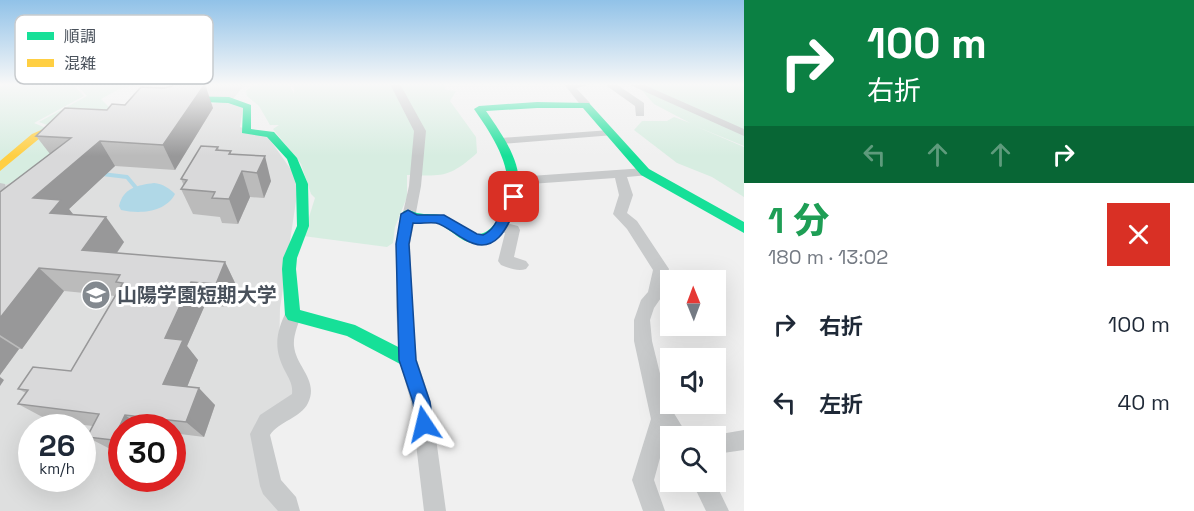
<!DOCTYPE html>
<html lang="ja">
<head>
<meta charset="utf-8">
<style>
	:root { --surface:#fff; --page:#f2f2f3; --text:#1f2937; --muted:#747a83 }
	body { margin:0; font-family:"Space Grotesk","Noto Sans JP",sans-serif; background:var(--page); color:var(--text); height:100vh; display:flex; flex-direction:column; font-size:22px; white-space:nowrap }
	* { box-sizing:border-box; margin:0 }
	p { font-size:20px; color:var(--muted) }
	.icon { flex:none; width:33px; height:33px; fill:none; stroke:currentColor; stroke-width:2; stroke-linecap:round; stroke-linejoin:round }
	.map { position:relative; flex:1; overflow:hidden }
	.sheet { display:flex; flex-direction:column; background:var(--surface); width:450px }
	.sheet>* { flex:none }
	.hud { background:#0b8043; color:#fff; overflow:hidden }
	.needle { width:39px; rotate:359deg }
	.tools { position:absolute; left:660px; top:270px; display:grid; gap:12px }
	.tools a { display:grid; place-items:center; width:66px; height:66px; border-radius:0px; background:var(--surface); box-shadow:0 6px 24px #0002; font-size:30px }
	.speed { position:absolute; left:18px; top:414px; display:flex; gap:12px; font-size:30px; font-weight:700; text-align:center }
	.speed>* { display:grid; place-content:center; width:78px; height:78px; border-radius:50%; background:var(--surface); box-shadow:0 6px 24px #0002; line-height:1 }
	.speed small { font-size:15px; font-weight:400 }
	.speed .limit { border:9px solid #d22; background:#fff; color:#111 }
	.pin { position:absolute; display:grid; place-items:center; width:51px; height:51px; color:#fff; margin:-26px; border-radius:12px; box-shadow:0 3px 9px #0006 }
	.me { position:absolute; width:66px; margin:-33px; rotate:350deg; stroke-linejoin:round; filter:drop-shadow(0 0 4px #0008) }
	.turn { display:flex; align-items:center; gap:21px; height:126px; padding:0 24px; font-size:27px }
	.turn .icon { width:78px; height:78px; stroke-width:2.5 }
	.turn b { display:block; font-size:42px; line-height:51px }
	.lanes { display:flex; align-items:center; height:57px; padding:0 24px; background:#0003; justify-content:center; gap:30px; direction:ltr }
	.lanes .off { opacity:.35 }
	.round { display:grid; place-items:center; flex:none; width:63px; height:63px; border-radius:0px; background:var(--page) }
	.head { display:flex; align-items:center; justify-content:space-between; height:102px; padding:0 24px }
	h1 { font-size:36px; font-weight:800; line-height:45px; color:#1e9e55 }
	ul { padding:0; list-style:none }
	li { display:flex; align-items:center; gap:18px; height:78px; padding:0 24px }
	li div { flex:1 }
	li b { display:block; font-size:22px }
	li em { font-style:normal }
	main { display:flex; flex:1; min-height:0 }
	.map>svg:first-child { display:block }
	.education { fill:#dedfdf; fill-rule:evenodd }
	.green { fill:#d7ede1 }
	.water { fill:#b0d8e7 }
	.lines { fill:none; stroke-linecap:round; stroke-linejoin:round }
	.stream { stroke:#b0d8e7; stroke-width:4 }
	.street { fill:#c8cacb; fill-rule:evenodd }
	.fast { fill:#16e098; fill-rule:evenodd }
	.slow { fill:#ffcf43; fill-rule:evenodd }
	.wall { fill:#bbb }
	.shaded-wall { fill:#989899 }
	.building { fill:#d9d9da; stroke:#989899; stroke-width:1.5 }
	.route { fill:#1a73e8; stroke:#114b97; stroke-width:1.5 }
	.labels { text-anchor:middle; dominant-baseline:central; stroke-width:6; stroke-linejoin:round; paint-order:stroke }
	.poi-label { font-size:20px; font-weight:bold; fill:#49515b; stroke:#fff; text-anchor:start }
	.key { fill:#fff; stroke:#c8cbce; stroke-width:1.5 }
	.key-label { font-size:16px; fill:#49515b }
</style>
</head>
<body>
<main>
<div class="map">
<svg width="744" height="511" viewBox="0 0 744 511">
	<rect width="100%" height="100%" fill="#f0f0f0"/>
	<!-- education -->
	<g class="education">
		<polygon points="190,84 245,84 233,99 184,97"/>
		<path d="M224,102L243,108L240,127L268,137L299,181L280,308L279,355L296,392L266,415L282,511H0V198L7,189L0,177L70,123ZM32,428H82V478H32ZM122,428H172V478H122Z"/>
	</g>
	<!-- green -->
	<g class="green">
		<polygon points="4,84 72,84 84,96 34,123 46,128 0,162 0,88"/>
		<polygon points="76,84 141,84 119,89 101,99 110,108 142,100 36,176 0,186 0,169 50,126 39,122 87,96"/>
		<path d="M255,84H289L294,94V84H443L446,90L456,91L450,101L476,137L477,153C449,178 443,176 407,175V197L395,227L393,243L387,247L303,236L315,198L311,194L301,164L273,129L279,125H270L259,106L247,96L246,91Z"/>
		<polygon points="636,84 744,84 744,146 695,126 744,147 744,197 712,177 677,163 634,130 642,121 667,121 674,117 690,123 654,104"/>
	</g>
	<!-- water -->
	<path class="water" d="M154,183C163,184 169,188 175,194C165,213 139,214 121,210L119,206C123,188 138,185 154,183Z"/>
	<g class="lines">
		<!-- stream -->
		<polyline class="stream" points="102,174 127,177 137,189"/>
		<!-- street -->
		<g class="street">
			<polygon points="390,84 400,84 426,131 421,186 410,244 412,307 417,360 431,402 446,511 424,511 411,402 399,360 396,307 396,244 409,186 414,131"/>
			<polygon points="564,84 594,84 576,88 590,103 590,107 582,107"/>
			<polygon points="604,84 616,84 644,103 644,116 636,116 635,106"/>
			<polygon points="628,84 642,84 744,129 744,136"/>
			<polygon points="610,130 614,131 614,135 501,144 495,141 501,138"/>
			<polygon points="645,168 649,169 651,172 649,175 627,177 633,195 627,213 637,221 669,269 663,295 654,308 650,320 652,341 667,402 688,436 670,436 670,443 666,436 654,480 665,511 643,511 632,480 651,419 634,341 634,320 641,300 648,292 653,270 627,229 613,214 619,195 615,178 516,185 510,181 516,177"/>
			<polygon points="0,183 5,184 7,193 0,197"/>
			<path d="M502,222L518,226L520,230L514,257L526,261L529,265L526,269C518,272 509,268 501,265L498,261L505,233L497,231L495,227Z"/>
			<path d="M293,308L299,310L301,315C298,325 293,336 294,346C296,367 319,380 308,403C301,418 279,421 270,435L281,480L296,497L300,511H278L263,494L260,486L250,434L260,415L292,394C293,384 289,379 285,371C273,348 276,332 287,310Z"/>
			<polygon points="744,430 744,450 716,454 716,436 709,436"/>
			<polygon points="692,482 715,482 729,511 706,511"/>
		</g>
		<!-- fast -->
		<g class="fast">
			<polygon points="179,96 229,97 251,105 251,129 274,132 297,158 308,184 309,226 297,258 296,269 300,310 355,325 414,355 416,360 414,365 408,368 402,365 347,336 288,320 285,315 282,269 283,258 297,226 296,184 287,159 267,137 242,133 243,108 228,103 176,101 176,97"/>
			<path d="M537,102L589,103L649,169L744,222V233L641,175L583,108H537L486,111C513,150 533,180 507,225C501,236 490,245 477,244C460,243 451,228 436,223C424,219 411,225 402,214L404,211C410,209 411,211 417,213C426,215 435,213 444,216C456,220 464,233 476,234C486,235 493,227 498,219C522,180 497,142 474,109L479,106Z"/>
		</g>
		<!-- slow -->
		<polygon class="slow" points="62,121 66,122 66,126 40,138 0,171 0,161 32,134"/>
	</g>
	<!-- wall -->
	<g class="wall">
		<polygon points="213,108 175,170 115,166 69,209 73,215 124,242 117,253 225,262 236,285 228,307 205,305 187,346 198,360 187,387 215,405 204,437 172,433 172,428 122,428 122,452 114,451 87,437 93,426 50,421 18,404 26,393 18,389 71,371 115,296 64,291 22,349 19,349 0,375 0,192 50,154 36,136 107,110"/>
		<polygon points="218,147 219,150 231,151 231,154 271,181 264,198 250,197 238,224 222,223 220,217 193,214 181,189 184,186 181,179"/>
	</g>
	<!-- shaded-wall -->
	<g class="shaded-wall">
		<polygon points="205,84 213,108 175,170 163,145"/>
		<polygon points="100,141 115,166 69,209 81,224 71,237 33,198"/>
		<polygon points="265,156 271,181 264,198 257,173"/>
		<polygon points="242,171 250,197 238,224 229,199"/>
		<polygon points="106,217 124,242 103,273 82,250"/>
		<polygon points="225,262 236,285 228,307 216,284"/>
		<polygon points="39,268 64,291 22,349 0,335 0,318"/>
		<polygon points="191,282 205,305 187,346 198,360 181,402 163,384 165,338"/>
		<polygon points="0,337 19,349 0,375"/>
		<polygon points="0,377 4,380 0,386"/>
		<polygon points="199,388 215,405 204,437 186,422"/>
		<polygon points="125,415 143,428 122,428 122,445 113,440"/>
	</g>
	<!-- building -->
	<g class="building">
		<polygon points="173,84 205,84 163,145 100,141 33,198 61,200 50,213 106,217 82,250 225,262 216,284 191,282 165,338 183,340 163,384 199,388 186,422 125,415 113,440 87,437 99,414 18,404 28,390 18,389 33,367 71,371 123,283 116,282 120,275 39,268 0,318 0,192 71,138 36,136 65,108 107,110 112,104 125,105 141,87 164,88 172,86"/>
		<polygon points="201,146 218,147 216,150 231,151 229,154 265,156 257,173 242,171 229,199 212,198 215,192 181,189 187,180 181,179"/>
	</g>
	<!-- sky -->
	<linearGradient id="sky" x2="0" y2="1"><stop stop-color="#91c2e8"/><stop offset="0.54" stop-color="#f8f8f8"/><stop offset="1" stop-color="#f8f8f8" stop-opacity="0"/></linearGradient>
	<rect width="744" height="156" fill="url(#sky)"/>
	<!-- route -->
	<path class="route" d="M514,193L520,197C510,221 498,260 464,239C456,235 445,225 436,223C428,222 420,224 413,223L409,244L416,360L430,402L433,424L430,430L424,433L418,430L413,402L399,360L396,244L401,214L408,210L417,215H444L477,234L483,235C502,227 500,198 514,193Z"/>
	<!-- icons -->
	<defs>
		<g id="university-disc" transform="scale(1.5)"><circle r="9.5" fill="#83898f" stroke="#fff"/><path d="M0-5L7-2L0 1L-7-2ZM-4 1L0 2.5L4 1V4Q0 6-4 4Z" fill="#fff"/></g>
	</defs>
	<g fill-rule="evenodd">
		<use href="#university-disc" x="96" y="295"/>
	</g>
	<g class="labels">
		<!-- poi labels -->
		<g class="poi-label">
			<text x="117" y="295">山陽学園短期大学</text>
		</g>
	</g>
	<!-- legend -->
	<rect x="15" y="15" width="198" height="69" rx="9" class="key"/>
	<rect x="27" y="32" width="27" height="8" fill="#16e098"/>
	<rect x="27" y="59" width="27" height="8" fill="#ffcf43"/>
	<g class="key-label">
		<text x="64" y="42">順調</text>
		<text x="64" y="69">混雑</text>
	</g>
</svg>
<div class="tools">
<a><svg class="needle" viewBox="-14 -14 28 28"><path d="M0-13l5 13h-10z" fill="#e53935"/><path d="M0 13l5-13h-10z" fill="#747a83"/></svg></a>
<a><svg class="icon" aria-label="sound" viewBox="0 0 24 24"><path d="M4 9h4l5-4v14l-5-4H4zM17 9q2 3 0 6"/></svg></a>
<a><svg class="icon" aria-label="search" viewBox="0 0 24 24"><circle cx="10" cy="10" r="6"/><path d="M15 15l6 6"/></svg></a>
</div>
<div class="speed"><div>26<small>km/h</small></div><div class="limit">30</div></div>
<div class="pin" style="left:514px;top:197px;background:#d93025"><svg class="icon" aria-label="arrive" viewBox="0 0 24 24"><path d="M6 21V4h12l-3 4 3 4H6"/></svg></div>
<svg class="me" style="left:424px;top:424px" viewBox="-20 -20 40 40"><path d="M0-17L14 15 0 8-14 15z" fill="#1a73e8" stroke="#fff" stroke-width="4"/></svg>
</div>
<section class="sheet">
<div class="hud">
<div class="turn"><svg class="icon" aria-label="right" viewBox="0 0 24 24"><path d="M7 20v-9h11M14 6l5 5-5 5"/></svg><div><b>100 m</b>右折</div></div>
<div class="lanes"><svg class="icon off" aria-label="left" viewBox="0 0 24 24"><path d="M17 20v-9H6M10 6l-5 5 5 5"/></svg><svg class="icon off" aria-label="ahead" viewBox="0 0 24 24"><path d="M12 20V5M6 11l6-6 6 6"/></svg><svg class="icon off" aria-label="ahead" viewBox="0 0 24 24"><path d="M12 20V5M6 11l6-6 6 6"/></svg><svg class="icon" aria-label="right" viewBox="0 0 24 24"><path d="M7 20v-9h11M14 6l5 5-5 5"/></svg></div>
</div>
<div class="head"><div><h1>1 分</h1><p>180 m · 13:02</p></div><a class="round" style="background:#d93025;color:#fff"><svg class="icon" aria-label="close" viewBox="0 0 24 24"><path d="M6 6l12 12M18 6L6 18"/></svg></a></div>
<ul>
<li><svg class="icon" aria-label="right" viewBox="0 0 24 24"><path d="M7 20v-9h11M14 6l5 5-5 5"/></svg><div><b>右折</b></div><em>100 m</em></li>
<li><svg class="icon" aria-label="left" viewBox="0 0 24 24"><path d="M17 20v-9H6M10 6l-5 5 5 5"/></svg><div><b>左折</b></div><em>40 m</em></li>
</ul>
</section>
</main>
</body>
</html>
